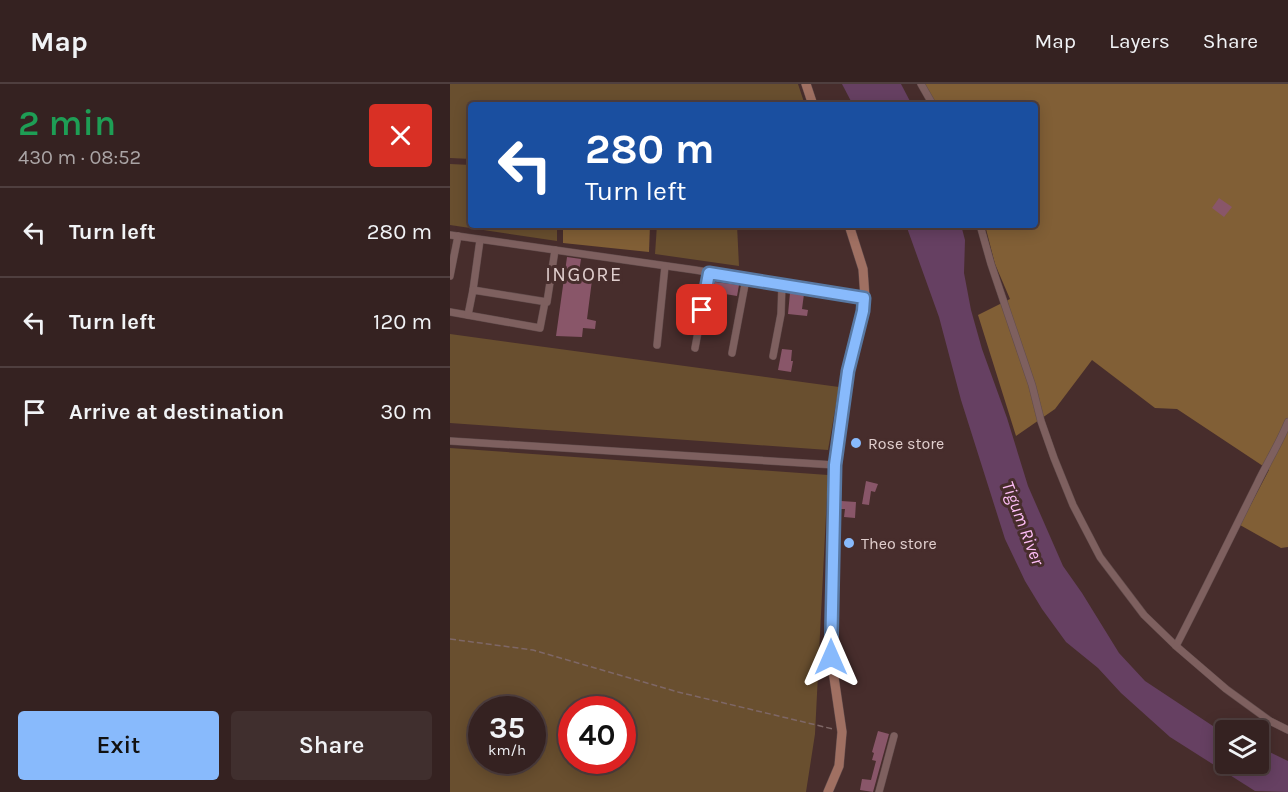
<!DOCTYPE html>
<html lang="en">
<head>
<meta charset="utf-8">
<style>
	:root { --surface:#352221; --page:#402f2e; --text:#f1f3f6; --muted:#aaa4a5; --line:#4f3f3f; --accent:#88bafc }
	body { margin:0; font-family:Karla,sans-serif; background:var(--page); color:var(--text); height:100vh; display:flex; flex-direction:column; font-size:22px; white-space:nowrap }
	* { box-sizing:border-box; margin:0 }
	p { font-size:20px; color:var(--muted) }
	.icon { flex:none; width:33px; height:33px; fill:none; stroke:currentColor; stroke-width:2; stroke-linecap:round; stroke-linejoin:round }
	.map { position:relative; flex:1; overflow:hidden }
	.drawer { display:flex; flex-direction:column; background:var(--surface); width:450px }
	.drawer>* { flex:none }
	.hud { position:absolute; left:18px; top:18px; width:570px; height:126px; border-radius:6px; box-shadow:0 3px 15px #0003,0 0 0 2px var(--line); background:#1a4fa0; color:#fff; overflow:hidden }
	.buttons { position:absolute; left:765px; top:636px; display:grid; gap:12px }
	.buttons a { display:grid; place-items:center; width:54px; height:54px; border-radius:6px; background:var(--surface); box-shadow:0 3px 15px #0003,0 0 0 2px var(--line); font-size:30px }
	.speed { position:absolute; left:18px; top:612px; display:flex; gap:12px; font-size:30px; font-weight:700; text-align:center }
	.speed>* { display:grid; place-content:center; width:78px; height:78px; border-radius:50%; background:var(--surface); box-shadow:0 3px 15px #0003,0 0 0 2px var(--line); line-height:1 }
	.speed small { font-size:15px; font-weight:400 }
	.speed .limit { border:9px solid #d22; background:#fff; color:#111 }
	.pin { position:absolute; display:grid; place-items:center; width:51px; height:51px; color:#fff; margin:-26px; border-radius:12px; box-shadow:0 3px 9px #0006 }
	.me { position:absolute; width:66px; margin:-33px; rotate:0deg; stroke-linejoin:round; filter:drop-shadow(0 0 4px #0008) }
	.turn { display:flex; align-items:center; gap:21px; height:126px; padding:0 18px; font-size:27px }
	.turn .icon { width:78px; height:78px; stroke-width:2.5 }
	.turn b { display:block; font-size:42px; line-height:51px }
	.round { display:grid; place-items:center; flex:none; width:63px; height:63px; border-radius:6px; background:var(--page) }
	.overview { display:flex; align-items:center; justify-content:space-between; height:102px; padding:0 18px }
	h1 { font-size:36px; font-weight:600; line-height:45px; color:#1e9e55 }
	.cta { display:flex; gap:12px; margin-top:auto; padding:12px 18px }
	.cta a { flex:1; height:69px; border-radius:6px; background:var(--accent); color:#111; font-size:24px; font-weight:600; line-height:69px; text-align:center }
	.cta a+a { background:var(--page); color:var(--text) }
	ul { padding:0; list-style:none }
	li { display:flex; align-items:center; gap:18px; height:90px; padding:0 18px; border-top:2px solid var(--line) }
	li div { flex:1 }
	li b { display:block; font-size:22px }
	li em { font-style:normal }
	header { display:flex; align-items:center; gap:36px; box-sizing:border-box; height:84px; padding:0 30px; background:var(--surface); border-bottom:2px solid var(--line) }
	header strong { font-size:28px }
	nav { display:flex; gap:33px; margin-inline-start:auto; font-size:21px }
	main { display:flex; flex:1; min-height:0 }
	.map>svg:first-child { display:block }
	.green { fill:#694f2f; fill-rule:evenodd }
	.forest { fill:#815f36 }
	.water { fill:#664062 }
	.building { fill:#895669 }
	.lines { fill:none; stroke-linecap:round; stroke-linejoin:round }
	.street-casing { stroke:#624c4c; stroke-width:8 }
	.secondary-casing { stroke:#624c4c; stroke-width:10 }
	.path { stroke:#7e6766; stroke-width:1.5; stroke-dasharray:6 3; stroke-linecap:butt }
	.street { stroke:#7e605f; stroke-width:7 }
	.secondary { stroke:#a07062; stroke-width:9 }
	.route-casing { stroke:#5879a4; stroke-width:15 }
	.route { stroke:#88bafc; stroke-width:10 }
	.poi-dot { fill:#88bafc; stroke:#472d2c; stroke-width:2 }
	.labels { text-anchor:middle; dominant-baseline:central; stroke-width:6; stroke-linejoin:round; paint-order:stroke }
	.poi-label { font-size:16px; fill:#e0cecd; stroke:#472d2c; text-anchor:start }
	.water-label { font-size:18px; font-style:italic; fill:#febef6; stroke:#472d2c }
	.quarter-label { font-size:20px; letter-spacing:1.5px; fill:#e0cecd; stroke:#472d2c }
</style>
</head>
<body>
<header>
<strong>Map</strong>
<nav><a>Map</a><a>Layers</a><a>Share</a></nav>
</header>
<main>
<section class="drawer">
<div class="overview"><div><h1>2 min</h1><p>430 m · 08:52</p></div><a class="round" style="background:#d93025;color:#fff"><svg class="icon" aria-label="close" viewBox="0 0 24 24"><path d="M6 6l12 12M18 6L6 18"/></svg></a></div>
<ul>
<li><svg class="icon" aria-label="left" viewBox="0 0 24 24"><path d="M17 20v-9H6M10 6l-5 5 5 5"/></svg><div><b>Turn left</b></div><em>280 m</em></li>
<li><svg class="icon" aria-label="left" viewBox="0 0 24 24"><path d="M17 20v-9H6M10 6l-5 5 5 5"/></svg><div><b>Turn left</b></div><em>120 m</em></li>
<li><svg class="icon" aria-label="arrive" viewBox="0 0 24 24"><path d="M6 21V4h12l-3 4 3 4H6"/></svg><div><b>Arrive at destination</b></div><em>30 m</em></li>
</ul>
<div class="cta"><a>Exit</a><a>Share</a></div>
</section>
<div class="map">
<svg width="838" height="708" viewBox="0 0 838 708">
	<rect width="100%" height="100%" fill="#472d2c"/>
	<!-- green -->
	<g class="green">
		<polygon points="0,0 348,0 355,21 21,21 21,75 0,74"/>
		<polygon points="0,80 21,81 21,141 107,141 107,157 0,141"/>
		<polygon points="207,141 287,141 289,182 205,170"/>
		<polygon points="0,250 389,303 378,366 0,339"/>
		<path d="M0,364L378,391L365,650L356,708H0ZM32,626H82V676H32ZM122,626H172V676H122Z"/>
	</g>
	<!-- forest -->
	<g class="forest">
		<polygon points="474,0 838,0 838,463 831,464 790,441 819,386 727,325 705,324 642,276 605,325 566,352 528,231 560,215 545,180 535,141 585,141 585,21 487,21"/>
		<polygon points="113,141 200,141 199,168 113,159"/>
	</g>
	<!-- water -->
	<g class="water">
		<polygon points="392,0 451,0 462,21 403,21"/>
		<polygon points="456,141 511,141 515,156 514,189 521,226 532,265 557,334 578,402 613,482 632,509 669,569 695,597 775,650 776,680 808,680 809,663 838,677 838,708 805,707 720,653 671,609 648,584 616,558 592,525 575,497 555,455 511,316 489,233"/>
	</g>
	<!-- building -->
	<g class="building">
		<polygon points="769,114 782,123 774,133 762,124"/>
		<polygon points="117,173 131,175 128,194 142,196 137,235 146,237 145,245 133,244 132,253 106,252"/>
		<polygon points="265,198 289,201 287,212 263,208"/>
		<polygon points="340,209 354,210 352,225 358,226 357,232 338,230"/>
		<polygon points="332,265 342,266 341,277 343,277 341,288 328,286"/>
		<polygon points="416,397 428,400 425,408 421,407 419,421 412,420"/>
		<polygon points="391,417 406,418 405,434 394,433 395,425 391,425"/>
		<polygon points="428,647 439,650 423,708 410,706 412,695 421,696 426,677 422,676 424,669 422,668"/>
	</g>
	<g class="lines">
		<!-- street casing -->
		<g class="street-casing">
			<g id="street">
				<polyline points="471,0 483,21"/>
				<polyline points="530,141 541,180 582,301 591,337 604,374 623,421 650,473 694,531 726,562 776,605 820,637 838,646"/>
				<polyline points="0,151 245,186 415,214"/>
				<polyline points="0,192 8,152"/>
				<polyline points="23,206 30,156"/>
				<polyline points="0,228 90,244 95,218"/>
				<polyline points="18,231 23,206 97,218 105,166"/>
				<polyline points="207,261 215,182"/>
				<polyline points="245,264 259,189"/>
				<polyline points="282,269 296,195"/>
				<polyline points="323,272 331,230 332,200"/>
				<polyline points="0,357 385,381"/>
				<path d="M726,562C754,508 780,454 807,400C817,379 829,360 838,338"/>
				<polyline points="429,708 444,652"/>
			</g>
		</g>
		<!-- secondary casing -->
		<g class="secondary-casing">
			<g id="secondary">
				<polyline points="356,0 363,21"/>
				<polyline points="378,708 389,682 392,648 381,573 385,381 398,287 413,227 415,214 413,185 399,141"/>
			</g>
		</g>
		<!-- path -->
		<polyline class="path" points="0,555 83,566 228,608 383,645"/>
		<!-- street -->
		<use href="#street" class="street"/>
		<!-- secondary -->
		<use href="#secondary" class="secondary"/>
	</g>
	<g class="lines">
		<!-- route casing -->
		<g class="route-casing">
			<polyline id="route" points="252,226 259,189 414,214 413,227 398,287 385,381 381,573"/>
		</g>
		<!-- route -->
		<use href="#route" class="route"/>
	</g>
	<!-- markers -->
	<g class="poi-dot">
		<circle cx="406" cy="359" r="6"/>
		<circle cx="399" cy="459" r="6"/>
	</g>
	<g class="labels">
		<!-- poi labels -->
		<g class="poi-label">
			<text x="418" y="359">Rose store</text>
			<text x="411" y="459">Theo store</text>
		</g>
		<!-- water labels -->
		<g class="water-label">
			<text transform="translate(573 439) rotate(69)">Tigum River</text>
		</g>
		<!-- quarter labels -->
		<g class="quarter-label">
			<text x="134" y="190">INGORE</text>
		</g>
	</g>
</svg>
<div class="buttons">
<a><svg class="icon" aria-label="layers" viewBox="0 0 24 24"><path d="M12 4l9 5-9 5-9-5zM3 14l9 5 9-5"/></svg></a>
</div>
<div class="speed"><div>35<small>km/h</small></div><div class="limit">40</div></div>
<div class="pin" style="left:252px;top:226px;background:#d93025"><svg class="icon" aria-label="arrive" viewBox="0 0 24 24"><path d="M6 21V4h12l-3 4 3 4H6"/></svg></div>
<svg class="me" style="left:381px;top:573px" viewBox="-20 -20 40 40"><path d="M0-17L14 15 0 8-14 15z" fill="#88bafc" stroke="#fff" stroke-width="4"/></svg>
<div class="hud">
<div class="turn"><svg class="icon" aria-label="left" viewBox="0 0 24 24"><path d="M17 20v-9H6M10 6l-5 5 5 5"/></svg><div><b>280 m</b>Turn left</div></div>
</div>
</div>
</main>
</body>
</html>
